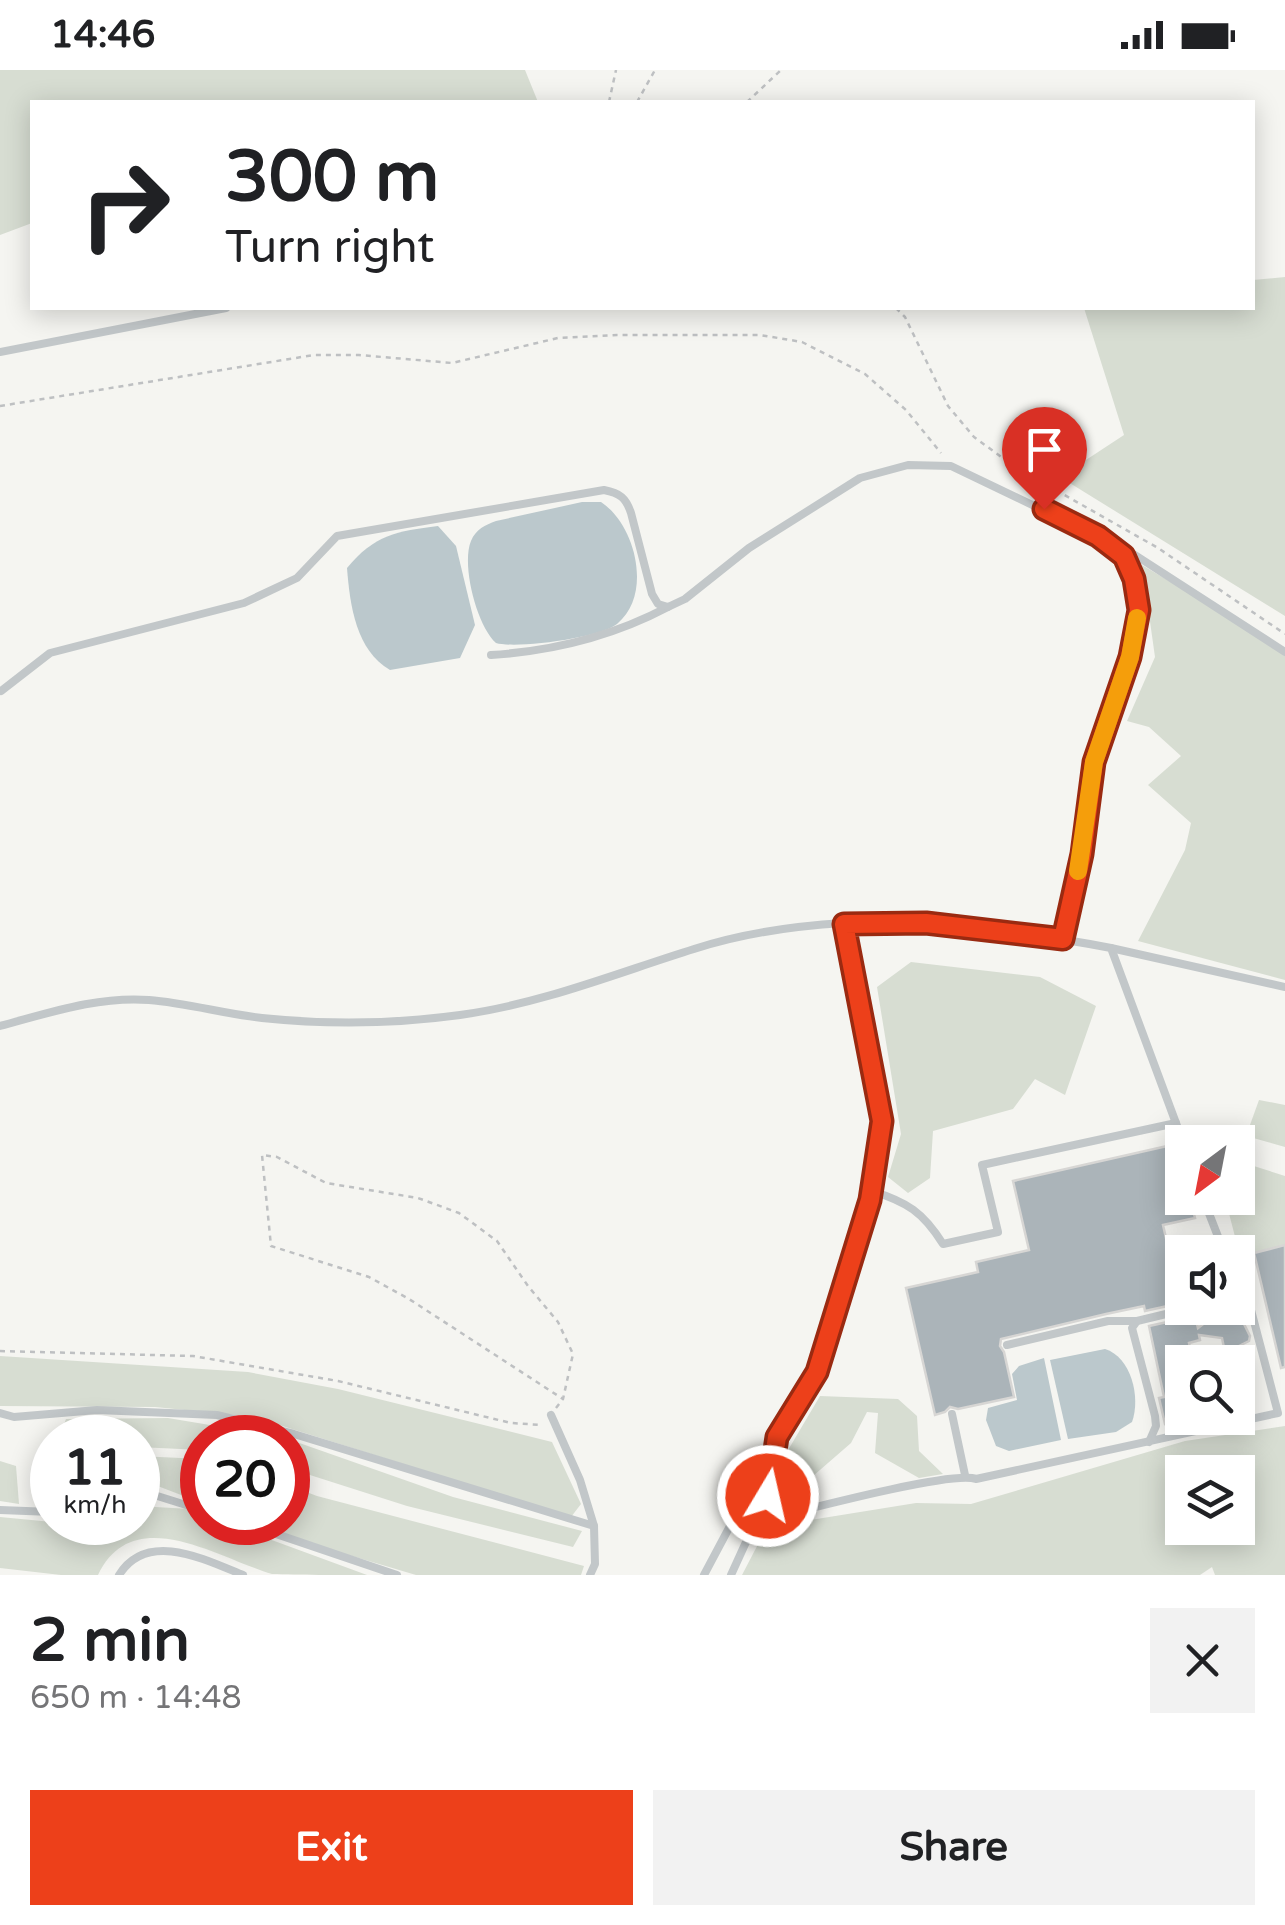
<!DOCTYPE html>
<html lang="en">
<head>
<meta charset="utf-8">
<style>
	:root { --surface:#fff; --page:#f2f2f2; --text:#202124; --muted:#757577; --accent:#ed401a }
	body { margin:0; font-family:"Varela Round",sans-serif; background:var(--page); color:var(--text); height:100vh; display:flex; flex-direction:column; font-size:38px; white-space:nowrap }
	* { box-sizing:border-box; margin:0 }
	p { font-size:32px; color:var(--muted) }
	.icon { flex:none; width:55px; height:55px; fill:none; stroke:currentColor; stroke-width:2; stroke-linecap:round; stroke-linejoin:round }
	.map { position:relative; height:1505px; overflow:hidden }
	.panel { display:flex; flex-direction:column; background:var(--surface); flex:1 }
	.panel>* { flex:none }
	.top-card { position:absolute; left:30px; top:30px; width:1225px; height:210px; border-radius:0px; box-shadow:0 5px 25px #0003; background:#fff; color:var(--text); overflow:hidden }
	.needle { width:65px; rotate:212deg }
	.controls { position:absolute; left:1165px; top:1055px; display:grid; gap:20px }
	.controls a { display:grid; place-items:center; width:90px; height:90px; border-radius:0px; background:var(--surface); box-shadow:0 5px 25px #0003; font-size:50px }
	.speed { position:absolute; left:30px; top:1345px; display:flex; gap:20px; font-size:50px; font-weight:700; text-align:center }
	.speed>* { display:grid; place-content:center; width:130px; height:130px; border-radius:50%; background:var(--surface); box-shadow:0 5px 25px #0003; line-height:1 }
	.speed small { font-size:25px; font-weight:400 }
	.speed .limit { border:15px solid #d22; background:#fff; color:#111 }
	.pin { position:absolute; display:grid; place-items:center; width:85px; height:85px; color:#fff; margin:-102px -42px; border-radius:50% 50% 50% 0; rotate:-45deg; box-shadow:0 0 10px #0007 }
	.pin .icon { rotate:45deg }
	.me { position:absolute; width:110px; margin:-55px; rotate:9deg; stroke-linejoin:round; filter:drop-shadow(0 0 8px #0008) }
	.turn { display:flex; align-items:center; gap:35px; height:210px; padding:0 30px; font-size:45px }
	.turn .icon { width:130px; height:130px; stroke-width:2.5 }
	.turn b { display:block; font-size:70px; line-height:85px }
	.round { display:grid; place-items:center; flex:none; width:105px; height:105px; border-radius:0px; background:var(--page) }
	.summary { display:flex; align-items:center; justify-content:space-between; height:170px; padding:0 30px }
	h1 { font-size:60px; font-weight:800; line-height:75px }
	.action { display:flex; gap:20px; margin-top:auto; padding:20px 30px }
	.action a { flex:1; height:115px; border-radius:0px; background:var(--accent); color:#fff; font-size:40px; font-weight:800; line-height:115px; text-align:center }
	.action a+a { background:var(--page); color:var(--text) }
	.status { display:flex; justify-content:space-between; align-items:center; height:70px; padding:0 50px; background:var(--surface); direction:ltr }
	.status svg { height:28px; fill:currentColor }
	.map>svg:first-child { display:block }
	.green { fill:#d7ddd2; fill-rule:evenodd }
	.water { fill:#bbc8cc }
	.building { fill:#abb4b9; stroke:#d7d6d4; stroke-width:2.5 }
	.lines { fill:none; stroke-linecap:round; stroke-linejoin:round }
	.path { stroke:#bec0c2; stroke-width:2.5; stroke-dasharray:5 5; stroke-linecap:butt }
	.lane { stroke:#c2c7c9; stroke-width:8 }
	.route-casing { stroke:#9a2a11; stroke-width:25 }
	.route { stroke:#ed401a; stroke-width:18 }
	.slow { stroke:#f59e0b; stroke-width:18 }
</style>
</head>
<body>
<div class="status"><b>14:46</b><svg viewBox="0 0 49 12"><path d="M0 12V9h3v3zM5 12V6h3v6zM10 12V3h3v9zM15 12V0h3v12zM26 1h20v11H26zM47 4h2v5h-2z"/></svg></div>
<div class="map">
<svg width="1285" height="1505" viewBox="0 0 1285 1505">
	<rect width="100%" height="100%" fill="#f5f5f1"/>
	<!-- green -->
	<g class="green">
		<polygon points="0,0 525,0 538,32 32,32 32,153 0,165"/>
		<polygon points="1285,207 1285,546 1060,407 1124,365 1084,238 1252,238 1253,210"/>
		<polygon points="1142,495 1285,580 1285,910 1138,871 1185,780 1191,753 1148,715 1181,686 1149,657 1127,651 1155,587"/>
		<polygon points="911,892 1040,907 1096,936 1065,1025 1035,1009 1013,1039 933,1061 930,1108 908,1123 888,1107 901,1064 877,917"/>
		<polygon points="1259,1030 1285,1035 1285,1077 1246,1066"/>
		<polygon points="1238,1091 1285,1106 1285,1175 1240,1186 1225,1128 1238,1128"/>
		<polygon points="0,1286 248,1302 338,1319 552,1372 581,1434 571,1447 254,1347 155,1337 0,1336"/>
		<polygon points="820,1326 898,1329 917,1346 919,1381 943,1404 919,1408 875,1383 878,1343 867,1342 851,1373 813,1406 786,1407 781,1392"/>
		<polygon points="168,1348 281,1367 202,1368 202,1380 138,1377 138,1368 59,1367 66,1349"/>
		<path d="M1285,1356V1505H1215L1212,1497L1200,1505H742L767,1457L916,1433L971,1434L1185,1371ZM1182,1402H1238V1458H1182Z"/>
		<polygon points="288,1369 453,1427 582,1461 573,1477 407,1436 288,1398"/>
		<polygon points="138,1386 202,1389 202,1433 155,1415 138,1421"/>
		<polygon points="0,1391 16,1396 19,1434 0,1431"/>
		<polygon points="288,1415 317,1426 584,1496 581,1505 416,1505 298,1470 252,1453 288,1452"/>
		<path d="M138,1436L190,1439L202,1444V1452L225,1453L367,1505C340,1505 297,1505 272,1504C218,1488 133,1431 98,1505H61L0,1498V1447L52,1452H138Z"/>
	</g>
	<!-- water -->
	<g class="water">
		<path d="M582,432H601C636,455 653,525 617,554C600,568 516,579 496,573C477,556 461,495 471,471C476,459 485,455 496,451Z"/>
		<path d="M438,456L456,476L475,555L460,588L390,600C356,580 350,536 347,498C374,465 397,461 438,456Z"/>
		<path d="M1105,1279C1131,1287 1141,1327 1132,1352L1116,1362L1068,1369L1050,1290Z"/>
		<polygon points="1044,1288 1061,1370 1009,1381 996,1376 986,1350 988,1338 1017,1330 1012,1304 1019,1296"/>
	</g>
	<!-- building -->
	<g class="building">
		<polygon points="1176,1074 1182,1093 1182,1128 1190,1128 1195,1148 1163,1155 1181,1233 1145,1241 1144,1236 1106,1244 1001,1269 1000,1276 1004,1282 1014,1327 958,1339 950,1337 945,1342 935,1345 906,1218 978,1202 976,1192 1029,1180 1013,1111"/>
		<polygon points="1285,1175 1285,1297 1281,1298 1254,1183"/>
		<polygon points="1239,1242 1244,1245 1244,1254 1250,1266 1249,1271 1233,1279 1240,1292 1227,1292 1222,1268 1199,1265 1200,1270 1189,1273 1193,1292 1182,1292 1182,1350 1165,1354 1159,1328 1164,1327 1149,1256 1195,1246 1198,1258 1216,1244 1227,1246"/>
	</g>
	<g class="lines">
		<!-- path -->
		<g class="path">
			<polyline points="609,32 616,0"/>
			<polyline points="637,32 655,0"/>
			<polyline points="747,32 781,0"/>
			<polyline points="896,238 905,247 948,336 974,367 1015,397 1158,478 1285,564"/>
			<polyline points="0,336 314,285 359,285 452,293 558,268 617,265 760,265 802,272 865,304 906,340 941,383"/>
			<polyline points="0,1281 193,1286 338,1311 511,1353 541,1355"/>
			<polyline points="556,1338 563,1329 573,1284 558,1252 528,1216 497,1171 459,1143 418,1128 326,1113 277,1087 262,1085 271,1176 369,1207 409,1229 563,1329"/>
		</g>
		<!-- lane -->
		<g class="lane">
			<polyline points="0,282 226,238"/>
			<polyline points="1123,486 1135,485 1285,582"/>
			<path d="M491,585C554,581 613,566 668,537"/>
			<path d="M1,621L50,583L244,533L297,508L337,466L604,420C620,423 626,428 631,443L652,524L658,534L668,537L685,529L749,478L860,408L908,395L951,396L1097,466L1123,486L1134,509L1139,541L1129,587L1094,692L1082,784L1063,869"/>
			<path d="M844,853C934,853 1023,861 1111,878L1183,1072"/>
			<polyline points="1111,878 1285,917"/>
			<path d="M0,956C49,943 98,926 149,930C187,933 225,944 262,948C329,955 394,954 460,945C541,934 617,903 694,879C743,863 794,856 844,853L882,1051L870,1130L817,1301L777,1367L767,1426L731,1505"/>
			<path d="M872,1121C907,1132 923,1142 943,1174L998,1162L982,1095L1176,1053"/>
			<polyline points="1203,1128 1224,1182"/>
			<polyline points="1007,1275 1108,1251 1137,1251"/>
			<polyline points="0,1343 14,1347 97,1340 217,1345 294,1364 594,1456 595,1494 590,1505"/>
			<polyline points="952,1344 965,1405"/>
			<polyline points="551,1345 580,1410 594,1456"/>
			<polyline points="1149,1372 1156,1356 1155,1346 1132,1258 1137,1251 1191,1238"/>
			<polyline points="138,1427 151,1424 202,1440"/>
			<polyline points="0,1440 52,1442"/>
			<polyline points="241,1452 397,1505"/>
			<path d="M756,1452C793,1443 952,1400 976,1409L1278,1343L1251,1240L1238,1220"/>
			<path d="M119,1505C147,1460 204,1489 243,1505"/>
			<polyline points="704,1505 773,1375"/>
		</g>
	</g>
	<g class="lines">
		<!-- route casing -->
		<g class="route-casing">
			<polyline id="route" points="768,1426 777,1367 817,1302 870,1130 882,1051 844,854 926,853 1063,869 1082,784 1094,692 1130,587 1139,540 1134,509 1124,486 1098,466 1044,439"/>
		</g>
		<!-- route -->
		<use href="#route" class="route"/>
		<!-- slow -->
		<polyline class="slow" points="1078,801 1094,692 1130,587 1137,548"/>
	</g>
</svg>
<div class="controls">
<a><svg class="needle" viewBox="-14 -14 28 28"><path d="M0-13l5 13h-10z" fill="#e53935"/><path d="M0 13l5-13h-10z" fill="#757577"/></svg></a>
<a><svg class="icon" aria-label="sound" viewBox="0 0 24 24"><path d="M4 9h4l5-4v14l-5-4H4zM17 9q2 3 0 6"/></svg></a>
<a><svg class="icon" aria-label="search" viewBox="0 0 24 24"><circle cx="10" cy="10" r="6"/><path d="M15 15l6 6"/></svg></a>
<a><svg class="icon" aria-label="layers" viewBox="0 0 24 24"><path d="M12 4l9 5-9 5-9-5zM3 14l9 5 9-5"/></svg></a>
</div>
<div class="speed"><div>11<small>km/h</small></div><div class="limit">20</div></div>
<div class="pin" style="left:1044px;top:439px;background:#d93025"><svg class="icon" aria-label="arrive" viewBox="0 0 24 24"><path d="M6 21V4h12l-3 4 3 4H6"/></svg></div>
<svg class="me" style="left:768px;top:1426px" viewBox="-20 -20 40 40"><circle r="17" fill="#ed401a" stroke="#fff" stroke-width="3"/><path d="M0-11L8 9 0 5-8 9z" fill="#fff"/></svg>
<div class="top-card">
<div class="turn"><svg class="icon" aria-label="right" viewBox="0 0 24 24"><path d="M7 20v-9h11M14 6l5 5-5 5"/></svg><div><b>300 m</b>Turn right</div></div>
</div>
</div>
<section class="panel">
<div class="summary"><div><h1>2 min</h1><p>650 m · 14:48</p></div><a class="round"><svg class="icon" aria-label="close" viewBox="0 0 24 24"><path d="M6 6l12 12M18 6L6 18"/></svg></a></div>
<div class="action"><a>Exit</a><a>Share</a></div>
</section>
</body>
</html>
